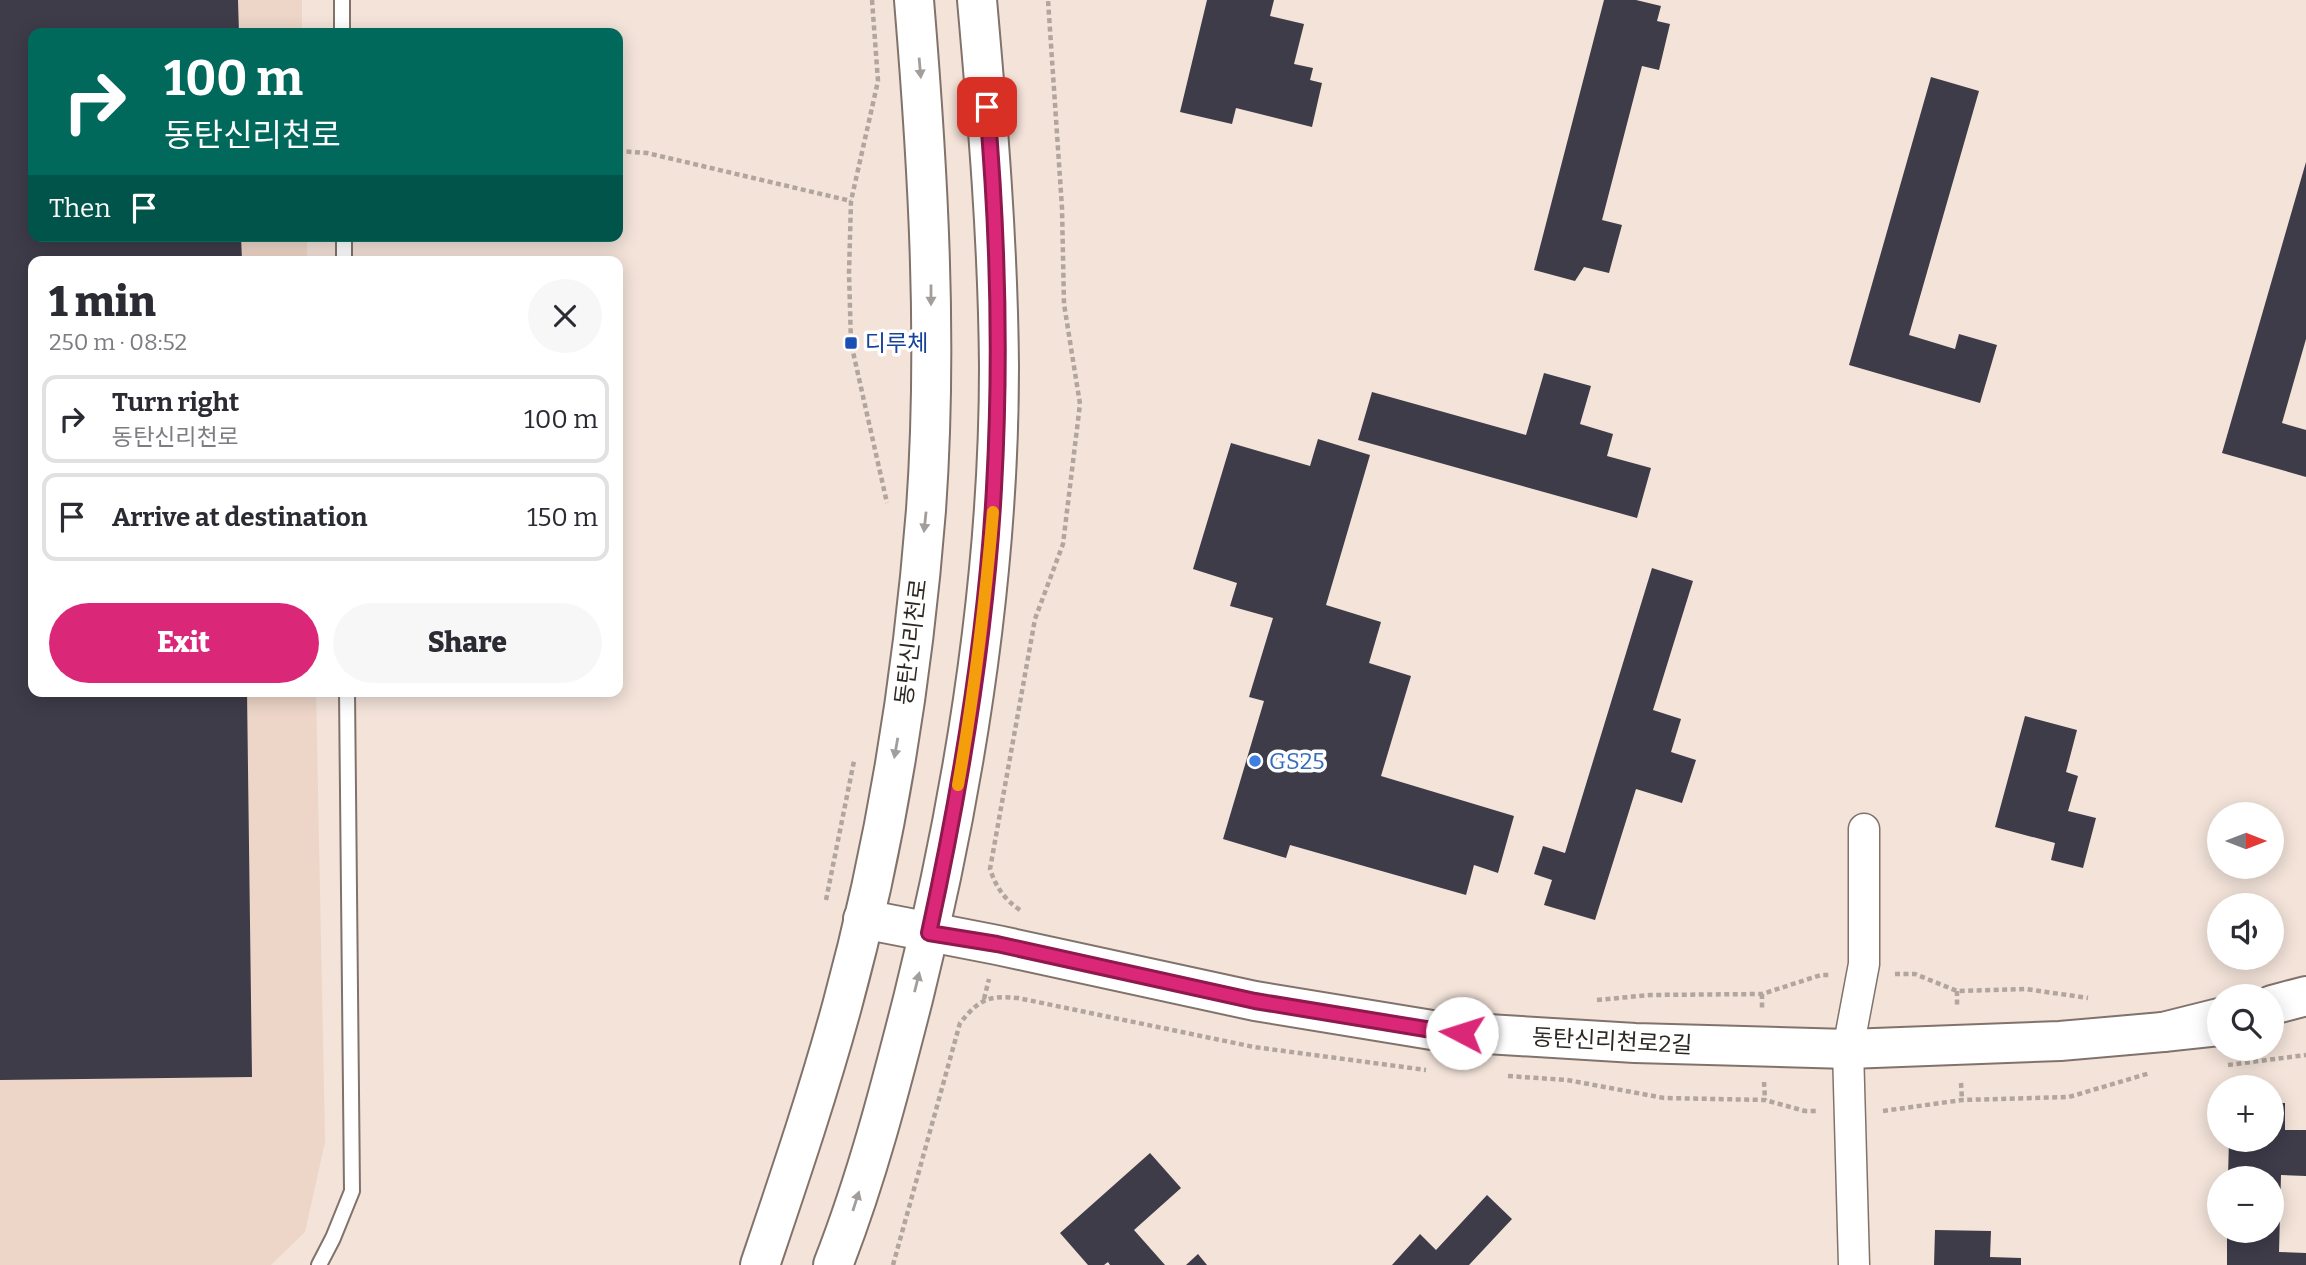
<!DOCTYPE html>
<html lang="en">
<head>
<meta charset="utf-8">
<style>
	:root { --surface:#fff; --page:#f7f7f7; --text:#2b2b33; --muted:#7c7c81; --line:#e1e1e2; --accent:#db2777 }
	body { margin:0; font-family:Bitter,"Noto Sans KR",serif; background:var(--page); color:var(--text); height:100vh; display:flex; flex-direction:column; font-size:26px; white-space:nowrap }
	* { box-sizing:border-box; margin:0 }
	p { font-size:23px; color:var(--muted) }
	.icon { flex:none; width:38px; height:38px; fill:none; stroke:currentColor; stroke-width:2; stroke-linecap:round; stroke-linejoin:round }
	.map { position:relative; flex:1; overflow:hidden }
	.panel { position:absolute; left:28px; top:256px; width:595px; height:441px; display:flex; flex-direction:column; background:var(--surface); border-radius:14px; box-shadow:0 4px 18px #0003 }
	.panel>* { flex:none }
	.hud { position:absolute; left:28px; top:28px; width:595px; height:214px; border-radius:14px; box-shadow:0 4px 18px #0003; background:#00695c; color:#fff; overflow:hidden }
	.needle { width:46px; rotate:90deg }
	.fabs { position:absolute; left:2207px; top:802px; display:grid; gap:14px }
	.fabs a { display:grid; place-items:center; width:77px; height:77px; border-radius:50%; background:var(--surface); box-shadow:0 4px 18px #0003; font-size:35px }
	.pin { position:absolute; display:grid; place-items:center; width:60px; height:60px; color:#fff; margin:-30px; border-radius:14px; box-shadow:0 4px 10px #0006 }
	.me { position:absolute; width:77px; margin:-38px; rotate:275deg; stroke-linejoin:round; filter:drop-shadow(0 0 5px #0008) }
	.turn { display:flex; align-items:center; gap:24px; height:147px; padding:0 21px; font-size:32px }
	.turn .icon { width:91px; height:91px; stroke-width:2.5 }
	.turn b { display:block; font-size:49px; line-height:60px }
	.then { display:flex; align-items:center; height:66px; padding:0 21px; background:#0003; gap:14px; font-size:26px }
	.round { display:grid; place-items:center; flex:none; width:74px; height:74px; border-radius:37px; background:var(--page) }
	.head { display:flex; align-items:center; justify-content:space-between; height:119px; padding:0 21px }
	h1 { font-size:42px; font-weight:800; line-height:52px }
	.cta { display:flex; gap:14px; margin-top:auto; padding:14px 21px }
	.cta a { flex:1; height:80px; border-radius:42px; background:var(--accent); color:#fff; font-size:28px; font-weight:800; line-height:80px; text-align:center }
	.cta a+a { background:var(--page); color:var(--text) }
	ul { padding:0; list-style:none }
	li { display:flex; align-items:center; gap:21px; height:88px; margin:0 14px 10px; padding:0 7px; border:4px solid var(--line); border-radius:14px }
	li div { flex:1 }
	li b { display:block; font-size:26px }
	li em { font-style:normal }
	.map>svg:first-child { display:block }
	.built { fill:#edd6c8 }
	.building { fill:#3e3c49 }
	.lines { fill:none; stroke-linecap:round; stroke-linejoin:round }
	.lane-casing { stroke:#81736b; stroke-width:18 }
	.street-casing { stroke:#81736b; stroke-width:33 }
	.secondary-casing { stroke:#81736b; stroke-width:42 }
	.path { stroke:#b1a59d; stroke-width:4.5; stroke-dasharray:5 3.5; stroke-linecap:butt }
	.lane { stroke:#fff; stroke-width:14 }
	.street { stroke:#fff; stroke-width:30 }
	.secondary { stroke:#fff; stroke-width:38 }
	.oneway { fill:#a19e9c }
	.route-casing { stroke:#8e194d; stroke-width:18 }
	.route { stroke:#db2777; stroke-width:12 }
	.slow { stroke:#f59e0b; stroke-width:12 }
	.transit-dot { fill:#1a4fb4; stroke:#fff; stroke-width:2.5 }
	.shop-dot { fill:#3f7fe0; stroke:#fff; stroke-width:2.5 }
	.labels { text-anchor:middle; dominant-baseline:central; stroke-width:7; stroke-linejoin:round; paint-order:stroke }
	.transit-label { font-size:23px; fill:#164399; stroke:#fff; text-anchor:start }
	.street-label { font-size:23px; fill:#2e2824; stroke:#fff }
	.shop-label { font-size:23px; fill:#366cbe; stroke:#fff; text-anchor:start }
</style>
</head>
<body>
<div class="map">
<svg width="2306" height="1265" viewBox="0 0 2306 1265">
	<rect width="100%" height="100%" fill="#f3e3d9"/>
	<!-- built -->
	<polygon class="built" points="0,0 302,0 302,33 33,33 33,236 307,236 307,261 33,261 33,691 316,691 325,1142 305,1232 271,1265 0,1265"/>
	<!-- building -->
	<g class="building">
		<polygon points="0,0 238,0 239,33 33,33 33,236 241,236 242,261 33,261 33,691 247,691 252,1077 0,1080"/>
		<polygon points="1207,0 1274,0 1270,16 1304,24 1294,64 1313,68 1310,80 1322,83 1312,127 1236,108 1232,124 1180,112"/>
		<polygon points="1604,0 1636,0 1661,6 1657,21 1670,24 1659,70 1642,66 1602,220 1622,225 1609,273 1584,267 1575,281 1534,270"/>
		<polygon points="1931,77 1979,91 1909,335 1955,349 1959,334 1997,345 1980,403 1849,365"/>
		<polygon points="2306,162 2306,339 2282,423 2306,430 2306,477 2222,453"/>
		<polygon points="1544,373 1591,386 1580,424 1613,434 1607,456 1651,468 1637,518 1358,440 1372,392 1526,435"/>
		<polygon points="1318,439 1370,455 1326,605 1381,622 1369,663 1411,676 1381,776 1514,816 1498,873 1474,865 1466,895 1290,845 1286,858 1223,839 1264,701 1249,697 1273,618 1230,606 1237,583 1193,569 1231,443 1310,466"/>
		<polygon points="1652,568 1693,581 1653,710 1681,719 1671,752 1696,760 1682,803 1636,789 1595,920 1544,905 1552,880 1534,874 1543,846 1565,853"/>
		<polygon points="2025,716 2077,730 2066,772 2078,776 2068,811 2096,818 2083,868 2051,860 2055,843 1995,827"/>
		<polygon points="2272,1103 2285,1103 2285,1130 2306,1130 2306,1176 2281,1175 2279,1252 2306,1253 2306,1265 2227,1265 2227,1230 2272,1230 2272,1178 2228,1178 2229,1139 2272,1139"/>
		<polygon points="1150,1153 1181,1188 1134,1230 1165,1265 1110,1265 1108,1262 1104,1265 1088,1265 1060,1233"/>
		<polygon points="1487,1195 1512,1219 1469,1265 1392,1265 1420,1234 1436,1250"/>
		<polygon points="1935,1230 1991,1231 1990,1257 2021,1258 2021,1265 1934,1265"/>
		<polygon points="1198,1254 1207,1265 1186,1265"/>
	</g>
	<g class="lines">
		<!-- lane casing -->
		<g class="lane-casing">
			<g id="lane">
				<polyline points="342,0 342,33"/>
				<polyline points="344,236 344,261"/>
				<polyline points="319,1265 333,1238 352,1191 347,691"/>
			</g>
		</g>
		<!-- street casing -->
		<g class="street-casing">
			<polyline id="street" points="1854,1265 1848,1049 1864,964 1864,829"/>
		</g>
		<!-- secondary casing -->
		<g class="secondary-casing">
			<g id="secondary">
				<polyline points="863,919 997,945 1255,1001 1438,1031 1635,1043 1848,1049 2060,1041 2163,1032"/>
				<polyline points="2272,1005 2306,996"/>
				<polyline points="2219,1018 2163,1032 2219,1026"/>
				<path d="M760,1265C789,1179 818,1094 842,1006C886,845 913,676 926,510C938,340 928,169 914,0"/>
				<path d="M833,1265C867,1178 890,1089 913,999C964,794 999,580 999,367C998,244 988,123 977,0"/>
			</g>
		</g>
		<!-- path -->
		<g class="path">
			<polyline points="872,0 878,81 851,201 849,273 851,343 887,503"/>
			<polyline points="618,151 647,153 851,201"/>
			<polyline points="826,900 854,761"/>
			<path d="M1020,910C1004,899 996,887 990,869L1035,619L1063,544L1080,404L1064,304L1062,208L1048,0"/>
			<polyline points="1895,974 1915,974 1957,991 2026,989 2088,998"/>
			<polyline points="1957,991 1957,1007"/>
			<polyline points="1762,994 1762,1010"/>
			<polyline points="984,999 989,979"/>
			<polyline points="1597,1000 1650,995 1762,994 1821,975 1830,975"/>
			<polyline points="2228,1065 2306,1055"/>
			<polyline points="1508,1076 1567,1080 1664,1098 1765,1100 1805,1111 1818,1111"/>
			<polyline points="1764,1082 1765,1100"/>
			<polyline points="1961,1083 1962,1100"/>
			<polyline points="1883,1111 1962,1100 2069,1097 2150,1073"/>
			<path d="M893,1265L960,1023C979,1000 987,995 1018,998L1254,1047L1426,1070"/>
		</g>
		<!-- lane -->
		<use href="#lane" class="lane"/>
		<!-- street -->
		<use href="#street" class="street"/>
		<!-- secondary -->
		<use href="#secondary" class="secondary"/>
	</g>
	<!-- one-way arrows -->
	<defs><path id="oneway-solid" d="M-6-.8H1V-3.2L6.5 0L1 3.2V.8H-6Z" transform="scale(1.75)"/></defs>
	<g class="oneway">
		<use href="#oneway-solid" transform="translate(920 68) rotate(85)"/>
		<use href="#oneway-solid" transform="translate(931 295) rotate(90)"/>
		<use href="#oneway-solid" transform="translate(925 522) rotate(96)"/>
		<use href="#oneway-solid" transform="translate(896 748) rotate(100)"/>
		<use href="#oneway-solid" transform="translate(917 982) rotate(-76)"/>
		<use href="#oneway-solid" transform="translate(856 1201) rotate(-72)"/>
	</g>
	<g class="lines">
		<!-- route casing -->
		<g class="route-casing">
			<path id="route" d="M987,107C998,234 1001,361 994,488C986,638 961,786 929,933L997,944L1255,1001L1438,1031L1462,1033"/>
		</g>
		<!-- route -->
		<use href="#route" class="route"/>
		<!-- slow -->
		<path class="slow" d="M958,785C974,694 985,604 993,512"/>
	</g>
	<!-- markers -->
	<rect class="transit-dot" x="844" y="336" width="14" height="14" rx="3.5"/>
	<circle class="shop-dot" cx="1255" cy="761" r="7"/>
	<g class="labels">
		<!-- transit labels -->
		<g class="transit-label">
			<text x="865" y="343">디루체</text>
		</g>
		<!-- street labels -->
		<g class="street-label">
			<text transform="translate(911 642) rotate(-83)">동탄신리천로</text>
			<text transform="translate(1612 1041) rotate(3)">동탄신리천로2길</text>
		</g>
		<!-- shop labels -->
		<g class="shop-label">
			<text x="1269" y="761">GS25</text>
		</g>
	</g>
</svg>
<div class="fabs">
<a><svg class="needle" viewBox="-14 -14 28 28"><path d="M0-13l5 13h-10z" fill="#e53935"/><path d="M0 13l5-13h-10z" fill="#7c7c81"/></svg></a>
<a><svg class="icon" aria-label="sound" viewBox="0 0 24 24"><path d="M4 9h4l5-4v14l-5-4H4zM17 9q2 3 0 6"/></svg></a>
<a><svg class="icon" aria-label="search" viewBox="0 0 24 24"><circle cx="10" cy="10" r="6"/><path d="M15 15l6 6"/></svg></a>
<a>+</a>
<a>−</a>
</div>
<div class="pin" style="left:987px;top:107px;background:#d93025"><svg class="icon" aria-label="arrive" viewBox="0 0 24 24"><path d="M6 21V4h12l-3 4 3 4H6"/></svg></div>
<svg class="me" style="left:1462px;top:1033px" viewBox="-20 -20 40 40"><circle r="19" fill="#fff"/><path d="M0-13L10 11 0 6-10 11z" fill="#db2777"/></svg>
<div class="hud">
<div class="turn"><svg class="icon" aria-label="right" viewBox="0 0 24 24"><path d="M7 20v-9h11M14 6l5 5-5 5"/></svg><div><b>100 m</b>동탄신리천로</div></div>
<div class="then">Then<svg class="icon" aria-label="arrive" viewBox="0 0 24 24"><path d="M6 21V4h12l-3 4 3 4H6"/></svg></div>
</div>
<section class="panel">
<div class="head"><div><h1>1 min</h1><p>250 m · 08:52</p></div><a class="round"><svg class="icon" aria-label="close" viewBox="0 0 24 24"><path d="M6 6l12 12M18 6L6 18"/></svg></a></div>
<ul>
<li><svg class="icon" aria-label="right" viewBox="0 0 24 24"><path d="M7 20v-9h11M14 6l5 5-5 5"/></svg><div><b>Turn right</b><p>동탄신리천로</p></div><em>100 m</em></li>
<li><svg class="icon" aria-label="arrive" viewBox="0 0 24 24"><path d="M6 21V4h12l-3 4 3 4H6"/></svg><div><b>Arrive at destination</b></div><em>150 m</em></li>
</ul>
<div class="cta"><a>Exit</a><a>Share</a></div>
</section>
</div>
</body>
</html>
